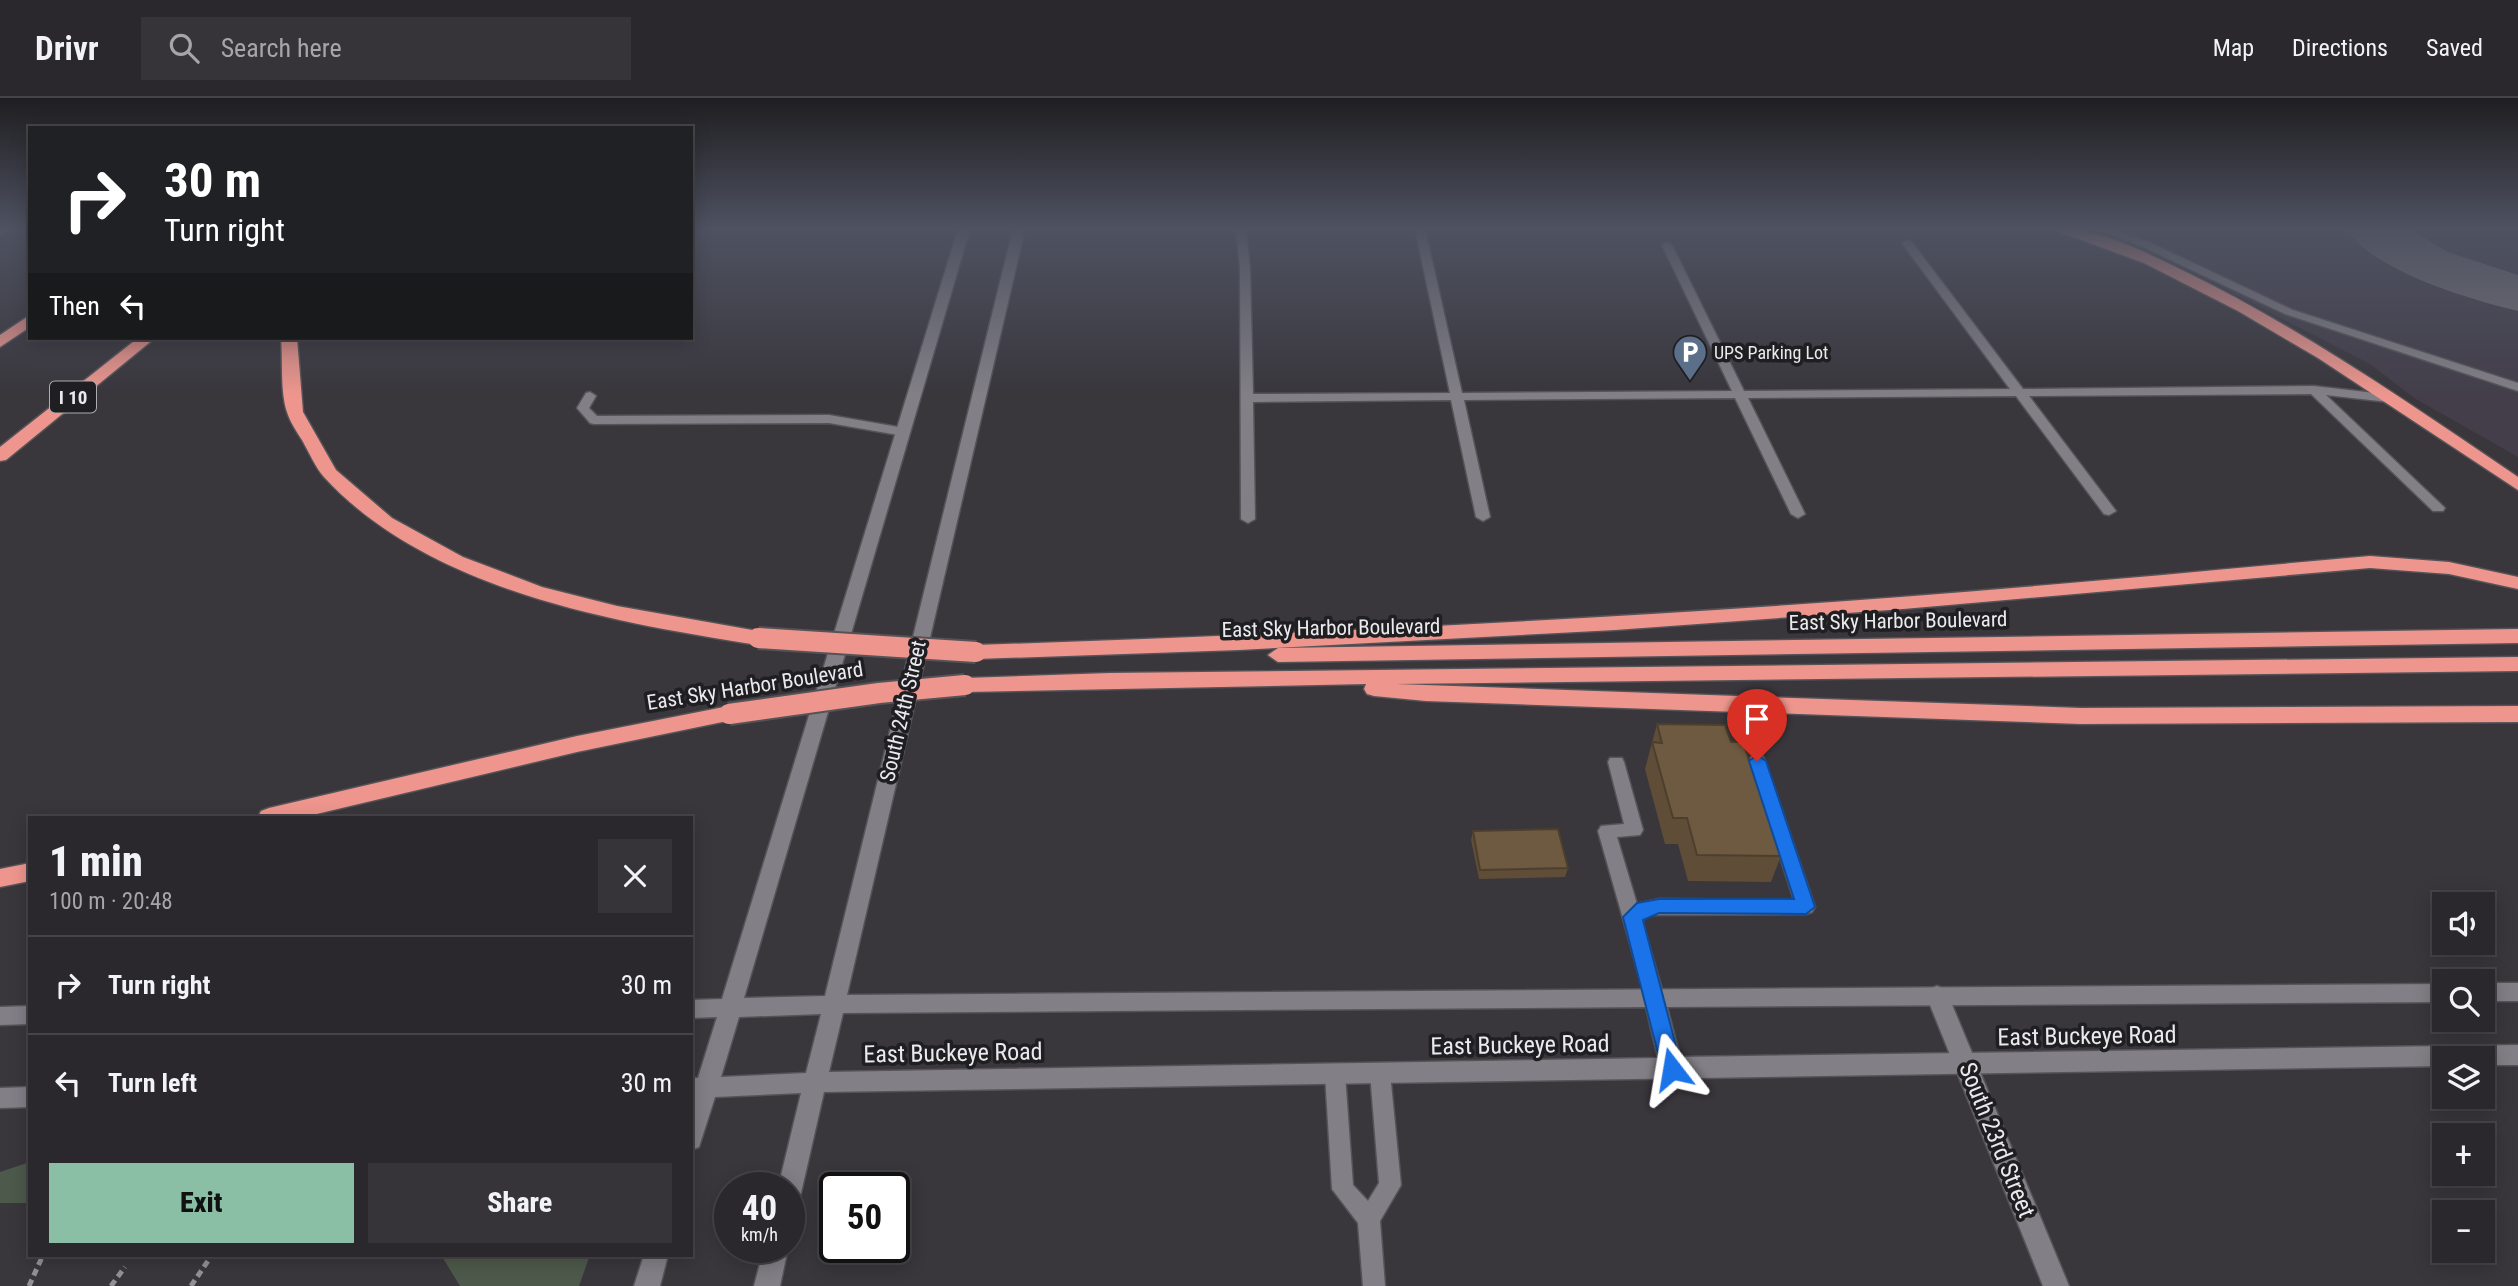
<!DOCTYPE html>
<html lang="en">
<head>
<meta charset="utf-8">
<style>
	:root { --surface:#2b282d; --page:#373439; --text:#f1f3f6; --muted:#a6a6aa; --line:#474449; --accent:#8abfa5 }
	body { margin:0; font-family:"Roboto Condensed",sans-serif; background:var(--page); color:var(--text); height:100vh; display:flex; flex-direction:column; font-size:26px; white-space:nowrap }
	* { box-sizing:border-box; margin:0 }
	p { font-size:23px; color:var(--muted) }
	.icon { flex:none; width:38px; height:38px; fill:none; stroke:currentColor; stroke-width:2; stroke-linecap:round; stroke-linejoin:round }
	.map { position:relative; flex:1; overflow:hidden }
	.drawer { position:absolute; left:28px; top:718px; width:665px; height:441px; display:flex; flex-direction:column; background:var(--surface); border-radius:0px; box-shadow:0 4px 18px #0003,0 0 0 2px var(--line) }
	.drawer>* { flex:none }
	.banner { position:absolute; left:28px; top:28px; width:665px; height:214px; border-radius:0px; box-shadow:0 4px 18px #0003,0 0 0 2px var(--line); background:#202124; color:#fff; overflow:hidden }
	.tools { position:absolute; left:2432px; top:794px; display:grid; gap:14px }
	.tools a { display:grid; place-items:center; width:63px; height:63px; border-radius:0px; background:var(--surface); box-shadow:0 4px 18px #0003,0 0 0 2px var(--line); font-size:35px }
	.speed { position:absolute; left:714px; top:1074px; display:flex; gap:14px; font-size:35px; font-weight:700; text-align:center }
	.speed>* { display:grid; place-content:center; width:91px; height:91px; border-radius:50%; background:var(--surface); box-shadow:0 4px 18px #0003,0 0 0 2px var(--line); line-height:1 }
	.speed small { font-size:18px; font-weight:400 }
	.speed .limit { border:4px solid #111; border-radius:10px; background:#fff; color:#111 }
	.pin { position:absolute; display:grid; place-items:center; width:60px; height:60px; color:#fff; margin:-72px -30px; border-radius:50% 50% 50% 0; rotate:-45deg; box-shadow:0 0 7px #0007 }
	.pin .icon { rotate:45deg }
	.me { position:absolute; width:77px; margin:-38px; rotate:346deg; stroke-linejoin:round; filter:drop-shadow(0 0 5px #0008) }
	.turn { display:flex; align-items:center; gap:24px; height:147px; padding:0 21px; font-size:32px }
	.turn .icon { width:91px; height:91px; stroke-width:2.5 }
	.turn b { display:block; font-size:49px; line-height:60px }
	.then { display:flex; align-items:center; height:66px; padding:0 21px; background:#0003; gap:14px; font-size:26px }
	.round { display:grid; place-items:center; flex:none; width:74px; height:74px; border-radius:0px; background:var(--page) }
	.headline { display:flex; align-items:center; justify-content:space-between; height:119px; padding:0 21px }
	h1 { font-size:42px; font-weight:800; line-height:52px }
	.primary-button { display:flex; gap:14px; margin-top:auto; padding:14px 21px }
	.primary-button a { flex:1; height:80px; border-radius:0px; background:var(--accent); color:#111; font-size:28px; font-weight:800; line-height:80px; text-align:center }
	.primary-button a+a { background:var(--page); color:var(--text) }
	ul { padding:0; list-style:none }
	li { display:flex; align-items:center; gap:21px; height:98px; padding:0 21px; border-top:2px solid var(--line) }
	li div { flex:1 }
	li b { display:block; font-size:26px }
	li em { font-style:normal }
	header { display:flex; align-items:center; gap:42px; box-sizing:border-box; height:98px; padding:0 35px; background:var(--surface); border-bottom:2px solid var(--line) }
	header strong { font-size:33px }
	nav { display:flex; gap:38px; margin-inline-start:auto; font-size:24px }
	.search { width:490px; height:63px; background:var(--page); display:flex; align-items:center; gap:18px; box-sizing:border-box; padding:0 24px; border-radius:0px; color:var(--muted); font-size:26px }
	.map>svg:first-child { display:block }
	.built { fill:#433e4a }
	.green { fill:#4d594a }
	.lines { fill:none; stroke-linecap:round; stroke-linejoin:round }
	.taxiway { fill:#747277; fill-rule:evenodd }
	.service-casing { stroke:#555358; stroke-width:3 }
	.minor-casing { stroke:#555358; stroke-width:3 }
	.secondary-casing { stroke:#555358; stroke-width:3 }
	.motorway-casing { stroke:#555358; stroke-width:3 }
	.path { stroke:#939196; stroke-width:5; stroke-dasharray:7 4.5; stroke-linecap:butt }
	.service { fill:#827f86; fill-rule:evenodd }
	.minor { fill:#827f86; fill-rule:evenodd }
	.secondary { fill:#827f86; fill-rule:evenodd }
	.motorway { fill:#ee968d; fill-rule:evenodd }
	.motorway-bridge-casing { stroke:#555358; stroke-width:24; stroke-linecap:butt }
	.motorway-bridge { stroke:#ee968d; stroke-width:20 }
	.wall { fill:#5f4d37 }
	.building { fill:#6e5a40; stroke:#4d3f2d; stroke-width:2 }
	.route { fill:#1a73e8; stroke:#114b97; stroke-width:2 }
	.labels { text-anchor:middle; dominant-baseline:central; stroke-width:7; stroke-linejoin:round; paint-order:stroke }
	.far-poi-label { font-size:18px; fill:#eae9ed; stroke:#1f1e21; text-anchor:start }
	.shield { fill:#1f1e21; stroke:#adacb0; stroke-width:2 }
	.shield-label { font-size:19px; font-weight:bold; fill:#eae9ed }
	.street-label { font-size:21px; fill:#eae9ed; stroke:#1f1e21 }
	.near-street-label { font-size:24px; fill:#eae9ed; stroke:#1f1e21 }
</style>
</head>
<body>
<header>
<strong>Drivr</strong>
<div class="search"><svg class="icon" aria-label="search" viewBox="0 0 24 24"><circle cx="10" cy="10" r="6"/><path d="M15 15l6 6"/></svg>Search here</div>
<nav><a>Map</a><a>Directions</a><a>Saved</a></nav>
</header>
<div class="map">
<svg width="2518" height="1188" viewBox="0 0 2518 1188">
	<rect width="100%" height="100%" fill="#39363c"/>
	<!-- built -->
	<polygon class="built" points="2083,131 2518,131 2518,359 2414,300 2370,266 2164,160"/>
	<!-- green -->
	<g class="green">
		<polygon points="30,1064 30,1105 0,1105 0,1074"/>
		<polygon points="441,1157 590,1157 579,1188 460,1188"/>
	</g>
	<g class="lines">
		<!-- taxiway -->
		<path class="taxiway" d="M2346,131H2410L2448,154L2518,177V213C2468,201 2376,174 2346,131Z"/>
		<!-- service casing -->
		<g class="service-casing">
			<g id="service">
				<polygon points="1236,131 1246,131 1250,170 1253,296 1450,295 1415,131 1425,131 1462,295 1732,293 1662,147 1667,144 1672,147 1744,293 2010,291 1902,145 1907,142 1911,143 2023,291 2314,288 2392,297 2392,303 2388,304 2326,297 2445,410 2443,413 2433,413 2311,296 2029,298 2116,413 2109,417 2104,416 2016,298 1748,300 1805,416 1798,420 1791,416 1735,300 1464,302 1490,419 1483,423 1476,419 1451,302 1253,304 1255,421 1248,425 1241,421 1240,170"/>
				<polygon points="2097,131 2111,131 2151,145 2293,212 2518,285 2518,293 2285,216 2143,149"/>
				<polygon points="590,294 596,298 589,310 597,318 829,317 904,330 910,334 904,338 829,325 594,326 590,325 577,310 586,295"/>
				<polygon points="1757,657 1763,659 1765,663 1815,809 1812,814 1806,816 1649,817 1642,823 1664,899 1661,905 1654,907 1647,905 1598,733 1601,728 1624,726 1608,664 1610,660 1622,660 1624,664 1643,732 1640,737 1617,739 1637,806 1659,801 1794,802 1749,663 1751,659"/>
				<polygon points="1380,966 1387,969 1390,975 1401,1087 1380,1123 1385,1188 1363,1188 1358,1125 1332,1091 1325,976 1328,970 1335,967 1342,970 1345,976 1353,1087 1368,1103 1379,1085 1370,975 1373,969"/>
			</g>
		</g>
		<!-- minor casing -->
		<g class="minor-casing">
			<polygon id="minor" points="1937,888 1945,891 1948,897 2069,1188 2043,1188 1926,897 1929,891"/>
		</g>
		<!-- secondary casing -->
		<g class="secondary-casing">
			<g id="secondary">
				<path d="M958,131H970L744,900L825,898L1013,131H1025L847,897L2445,886V904L1667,909L1680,959L2518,947V967H2483V961H2445V968L824,994L801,1095L797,1103L789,1106V1090H778L801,995L715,999L699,1049L691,1052V980H698L717,919L691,920V902L722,901ZM1646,909L1658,960L829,974L843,915ZM821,916L806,975L721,979L739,919Z"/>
				<rect x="2483" y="885" width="35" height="18"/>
				<polygon points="30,908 30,926 0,927 0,909"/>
				<polygon points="30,989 30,1009 0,1010 0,990"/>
				<polygon points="764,1150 788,1150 780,1188 754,1188"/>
				<polygon points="644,1157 668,1157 660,1188 634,1188"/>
			</g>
		</g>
		<!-- motorway casing -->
		<g class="motorway-casing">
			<g id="motorway">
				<polygon points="0,131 13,131 0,137"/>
				<path d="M2051,131C2096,128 2142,153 2182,172C2301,230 2409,305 2518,379V392L2318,260L2238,213L2144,165Z"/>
				<polygon points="30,217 30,229 0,249 0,237"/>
				<polygon points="138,240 155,240 6,362 0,363 0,349"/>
				<path d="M281,240H297L303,314L336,372L392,420L463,459L542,489L617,508L758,533L765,535L768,540L765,545L758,547C612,524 428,492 324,379C315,369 309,354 302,342C297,334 290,324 287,314C280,293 283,263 281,240Z"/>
				<path d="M2370,458L2449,464L2518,479V491L2449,476L2370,470L1903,511L1615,532L1239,552L976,561L966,554L976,547C1285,537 1593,522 1901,499C2058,487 2214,472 2370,458Z"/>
				<polygon points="2518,531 2518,545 1278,564 1268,557 1278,550"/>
				<polygon points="2518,559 2518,573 1396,586 2081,610 2518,608 2518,624 2081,626 1426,603 1374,598 1367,596 1364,591 1366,586 965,594 958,592 955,587 958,582 965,580 1110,575"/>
				<polygon points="729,608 737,611 740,616 737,621 577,654 304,719 258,719 261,713 269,710 577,638"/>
				<polygon points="30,765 30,783 0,789 0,771"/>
			</g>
		</g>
		<!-- path -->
		<g class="path">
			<polyline points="29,1188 43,1157"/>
			<polyline points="111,1188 125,1169"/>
			<polyline points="191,1188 212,1157"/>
		</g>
		<!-- service -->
		<use href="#service" class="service"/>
		<!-- minor -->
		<use href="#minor" class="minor"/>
		<!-- secondary -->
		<use href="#secondary" class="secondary"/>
		<!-- motorway -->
		<use href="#motorway" class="motorway"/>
		<!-- motorway-bridge casing -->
		<g class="motorway-bridge-casing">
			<g id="motorway-bridge">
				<polyline points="758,540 976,554"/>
				<polyline points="729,616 879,595 965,587"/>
			</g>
		</g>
		<!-- motorway-bridge -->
		<use href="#motorway-bridge" class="motorway-bridge"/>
	</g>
	<!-- wall -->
	<g class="wall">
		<polygon points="1657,626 1731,644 1781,758 1771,784 1688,783 1678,746 1665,746 1645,671"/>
		<polygon points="1473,733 1568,770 1565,779 1479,781 1471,742"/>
	</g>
	<!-- building -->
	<g class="building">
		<polygon points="1657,626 1725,627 1731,644 1743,644 1781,758 1697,757 1687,720 1673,720 1652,644 1662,645"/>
		<polygon points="1558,731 1568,770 1480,772 1473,733"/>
	</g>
	<!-- sky -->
	<linearGradient id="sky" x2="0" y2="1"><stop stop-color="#1f1e21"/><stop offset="0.44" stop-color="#4e5261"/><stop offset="1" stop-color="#4e5261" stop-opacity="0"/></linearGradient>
	<rect width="2518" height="297" fill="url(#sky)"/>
	<!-- route -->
	<polygon class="route" points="1757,657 1766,663 1815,809 1806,816 1659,815 1643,822 1682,971 1679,977 1672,980 1665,977 1662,971 1623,819 1637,805 1659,801 1794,801 1749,663"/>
	<!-- icons -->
	<defs>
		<g id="parking-pin" transform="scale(1.75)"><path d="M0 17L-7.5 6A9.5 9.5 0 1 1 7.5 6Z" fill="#5c6f8a" stroke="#1f1e21"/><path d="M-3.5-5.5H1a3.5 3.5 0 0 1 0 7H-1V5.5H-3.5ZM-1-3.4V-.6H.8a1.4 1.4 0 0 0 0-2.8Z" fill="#fff"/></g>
	</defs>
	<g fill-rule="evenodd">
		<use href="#parking-pin" x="1690" y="254"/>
	</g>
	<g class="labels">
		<!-- far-poi labels -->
		<g class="far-poi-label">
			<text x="1714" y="254">UPS Parking Lot</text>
		</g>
		<!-- shield labels -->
		<rect class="shield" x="50" y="283.5" width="46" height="31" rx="5"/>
		<g class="shield-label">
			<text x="73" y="299">I 10</text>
		</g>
		<!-- street labels -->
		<g class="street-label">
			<text transform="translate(1898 523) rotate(-1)">East Sky Harbor Boulevard</text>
			<text transform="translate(1331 530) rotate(-1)">East Sky Harbor Boulevard</text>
			<text transform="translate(755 588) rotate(-9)">East Sky Harbor Boulevard</text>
			<text transform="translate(903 613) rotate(-77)">South 24th Street</text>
		</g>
		<!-- near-street labels -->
		<g class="near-street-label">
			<text transform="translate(2087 938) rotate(-1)">East Buckeye Road</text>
			<text transform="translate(1520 947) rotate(-1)">East Buckeye Road</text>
			<text transform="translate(953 955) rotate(-1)">East Buckeye Road</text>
			<text transform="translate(1997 1042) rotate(68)">South 23rd Street</text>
		</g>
	</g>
</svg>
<div class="tools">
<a><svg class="icon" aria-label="sound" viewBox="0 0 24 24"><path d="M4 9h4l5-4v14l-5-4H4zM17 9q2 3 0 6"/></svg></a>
<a><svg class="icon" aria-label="search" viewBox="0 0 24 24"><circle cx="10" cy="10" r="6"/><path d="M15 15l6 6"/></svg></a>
<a><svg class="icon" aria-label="layers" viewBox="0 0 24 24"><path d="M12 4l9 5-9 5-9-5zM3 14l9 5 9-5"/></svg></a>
<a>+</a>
<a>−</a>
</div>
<div class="speed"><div>40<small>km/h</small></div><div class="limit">50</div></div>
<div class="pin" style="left:1757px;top:663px;background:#d93025"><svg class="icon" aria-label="arrive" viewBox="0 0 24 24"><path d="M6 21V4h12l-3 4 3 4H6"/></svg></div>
<svg class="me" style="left:1672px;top:971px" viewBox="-20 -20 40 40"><path d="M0-17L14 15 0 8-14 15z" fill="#1a73e8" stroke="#fff" stroke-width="4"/></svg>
<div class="banner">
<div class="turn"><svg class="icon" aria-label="right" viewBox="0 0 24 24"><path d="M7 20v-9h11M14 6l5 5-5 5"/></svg><div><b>30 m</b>Turn right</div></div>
<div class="then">Then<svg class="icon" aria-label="left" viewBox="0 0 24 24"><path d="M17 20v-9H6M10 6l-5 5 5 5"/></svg></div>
</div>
<section class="drawer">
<div class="headline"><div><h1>1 min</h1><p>100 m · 20:48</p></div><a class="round"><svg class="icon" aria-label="close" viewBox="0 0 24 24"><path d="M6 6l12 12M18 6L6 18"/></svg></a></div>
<ul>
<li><svg class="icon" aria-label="right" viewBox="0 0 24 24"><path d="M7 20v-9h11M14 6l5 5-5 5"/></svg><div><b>Turn right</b></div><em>30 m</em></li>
<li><svg class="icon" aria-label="left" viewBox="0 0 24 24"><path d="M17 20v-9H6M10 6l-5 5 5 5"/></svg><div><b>Turn left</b></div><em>30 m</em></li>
</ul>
<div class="primary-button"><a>Exit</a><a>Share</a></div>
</section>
</div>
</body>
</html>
